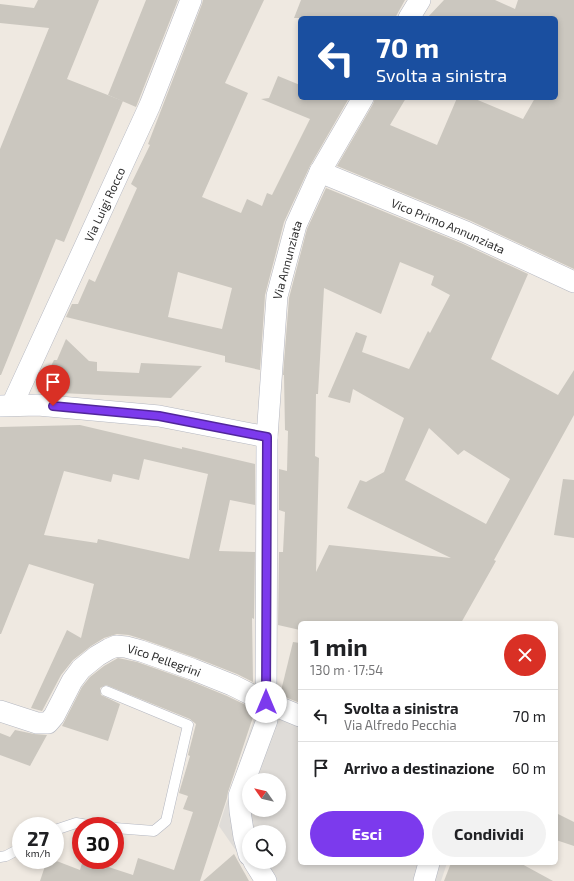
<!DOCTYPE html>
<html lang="it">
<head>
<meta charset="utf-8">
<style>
	:root { --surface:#fff; --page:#f2f2f2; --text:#202124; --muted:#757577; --line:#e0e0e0; --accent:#7c3aed }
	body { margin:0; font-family:"Exo 2",sans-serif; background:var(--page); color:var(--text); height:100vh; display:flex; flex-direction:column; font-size:15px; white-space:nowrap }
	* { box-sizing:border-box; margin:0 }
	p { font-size:13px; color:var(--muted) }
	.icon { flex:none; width:22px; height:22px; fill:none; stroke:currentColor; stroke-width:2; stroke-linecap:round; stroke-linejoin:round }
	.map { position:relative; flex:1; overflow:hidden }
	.panel { position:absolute; left:298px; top:621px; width:260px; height:244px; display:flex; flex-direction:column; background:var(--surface); border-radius:6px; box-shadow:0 2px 6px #0003 }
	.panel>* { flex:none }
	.top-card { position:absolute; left:298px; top:16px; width:260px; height:84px; border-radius:6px; box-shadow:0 2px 6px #0003; background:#1a4fa0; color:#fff; overflow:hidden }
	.needle { width:26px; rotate:304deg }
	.buttons { position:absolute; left:242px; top:773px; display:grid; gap:8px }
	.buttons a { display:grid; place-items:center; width:44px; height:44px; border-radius:50%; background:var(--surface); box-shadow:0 2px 6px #0003; font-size:20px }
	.speed { position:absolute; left:12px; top:817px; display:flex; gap:8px; font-size:20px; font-weight:700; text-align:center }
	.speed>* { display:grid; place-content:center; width:52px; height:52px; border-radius:50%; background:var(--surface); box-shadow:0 2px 6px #0003; line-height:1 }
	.speed small { font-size:10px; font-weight:400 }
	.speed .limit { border:6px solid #d22; background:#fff; color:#111 }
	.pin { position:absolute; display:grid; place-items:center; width:34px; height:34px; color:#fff; margin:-41px -17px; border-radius:50% 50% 50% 0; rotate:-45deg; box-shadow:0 0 4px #0007 }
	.pin .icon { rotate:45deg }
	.me { position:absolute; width:44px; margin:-22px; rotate:0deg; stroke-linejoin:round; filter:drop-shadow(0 0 3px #0008) }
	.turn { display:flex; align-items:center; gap:14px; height:84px; padding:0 12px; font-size:18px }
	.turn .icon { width:52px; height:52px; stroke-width:2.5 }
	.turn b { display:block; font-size:28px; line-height:34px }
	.round { display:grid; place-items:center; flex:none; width:42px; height:42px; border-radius:21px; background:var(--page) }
	.head { display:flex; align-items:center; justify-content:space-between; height:68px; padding:0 12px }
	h1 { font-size:24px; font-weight:700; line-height:30px }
	.action { display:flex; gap:8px; margin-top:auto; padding:8px 12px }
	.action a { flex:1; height:46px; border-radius:24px; background:var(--accent); color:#fff; font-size:16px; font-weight:700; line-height:46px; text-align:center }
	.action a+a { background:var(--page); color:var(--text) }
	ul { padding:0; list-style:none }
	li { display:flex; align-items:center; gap:12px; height:52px; padding:0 12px; border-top:1px solid var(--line) }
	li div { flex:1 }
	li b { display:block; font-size:15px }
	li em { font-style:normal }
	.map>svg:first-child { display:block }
	.plaza { fill:#dfdcd8; fill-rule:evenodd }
	.building { fill:#cbc7bf; fill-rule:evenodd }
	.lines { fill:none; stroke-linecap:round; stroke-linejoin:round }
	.lane-casing { stroke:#b4b7c1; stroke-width:11 }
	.street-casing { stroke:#b4b7c1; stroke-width:22 }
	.lane { stroke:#fff; stroke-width:10 }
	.street { stroke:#fff; stroke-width:21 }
	.route-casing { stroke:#51269a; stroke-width:10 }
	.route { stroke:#7c3aed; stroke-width:7 }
	.labels { text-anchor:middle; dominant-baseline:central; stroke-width:3; stroke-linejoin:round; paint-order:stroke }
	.street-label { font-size:12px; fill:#2e2e2e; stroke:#fff }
</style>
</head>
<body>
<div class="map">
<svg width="574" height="881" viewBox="0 0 574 881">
	<rect width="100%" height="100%" fill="#efe9e1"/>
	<!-- plaza -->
	<path class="plaza" d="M257,709H300V863H447L441,881H257L219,826ZM249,780H279V810H249ZM249,832H279V862H249Z"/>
	<!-- building -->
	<g class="building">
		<polygon points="38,0 99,0 67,79 123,101 64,242 56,239 1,375 0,375 0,149 49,28 0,23 0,4 34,8"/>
		<polygon points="146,0 178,0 136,107 108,95"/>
		<path d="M203,0H264L225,83L248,93L202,197L241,213L247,199L262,206L267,193L272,195L310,119L261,99L269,98L278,76L300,85V98H349L310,166L284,222L265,295L260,370L225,362V356L66,317L72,304H78L89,279L95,282L137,188L131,184L150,145L148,144L202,4ZM178,272L232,288L222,329L168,317Z"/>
		<polygon points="301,0 405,0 395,18 294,18"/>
		<polygon points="444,0 495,0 515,9 518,0 574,0 574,269 471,221 337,166 373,104 375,98 406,98 390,125 437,145 457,98 473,98 523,119 535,98 556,98 556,18 427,18"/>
		<path d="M326,188L461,243L528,274L491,359L558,395L574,370V415L494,560L496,561L461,623H300V630L278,625L279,552H283L285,512L279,510V469L287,471L288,431L285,430L284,375H283L289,298L307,229ZM400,262L434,276L431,285L450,295L430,333L428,331L409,369L362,352L367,336L356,332L328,397L350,403L353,389L404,418L384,472L366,482L360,480L347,508L451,558L329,545L316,572L319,458L315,456L316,394H318L324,288L381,314ZM429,428L458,455L464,450L510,479L486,524L405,480Z"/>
		<polygon points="66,339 89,361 97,362 97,371 139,373 141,363 202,366 171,398 38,392 54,360 57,360"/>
		<path d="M80,425L182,449V447L255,464V505L230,500L219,551L255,552L254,619L252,618L253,682L237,674L196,658L145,640L129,635L117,634L104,638L91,646L73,660L61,675L42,711L31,708L67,630L81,638L94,584L29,564L1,634H0V427ZM144,459L208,474L189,559L98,539L97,543L44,535L64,471L111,482L113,474L139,480Z"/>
		<polygon points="563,479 574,480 574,538 554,535"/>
		<polygon points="293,642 300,643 300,703 280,695"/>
		<polygon points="118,658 137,662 188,680 227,696 254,709 254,714 228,792 227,798 200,881 40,881 47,860 54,860 80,870 83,860 87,860 133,875 138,858 174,870 193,812 183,809 188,796 179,793 190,756 188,755 196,724 190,719 106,685 100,688 101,695 120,704 108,741 62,726 82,687 90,677 104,666"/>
		<polygon points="15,730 34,734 47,735 30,766 0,755 0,733 10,737"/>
		<polygon points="556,813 574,822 574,846 556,840"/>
		<polygon points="234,854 249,881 203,881"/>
		<polygon points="451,863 520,863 553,881 444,881"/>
	</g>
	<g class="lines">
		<!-- lane casing -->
		<g class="lane-casing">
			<g id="lane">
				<polyline points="106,691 188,725 166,821 154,831 115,828"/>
				<polyline points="55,830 76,823 94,826"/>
				<polyline points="0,857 6,856 21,848"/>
			</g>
		</g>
		<!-- street casing -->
		<g class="street-casing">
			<g id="street">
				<polyline points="409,18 420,0"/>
				<path id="s1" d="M320,172L466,232L574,282"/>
				<path id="s2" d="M12,405L150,105L191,0"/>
				<polyline points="0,406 38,405 159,416 267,437"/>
				<path id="s3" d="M0,711L37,723H48L54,716L72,681L81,669L97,656L109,649L116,646L126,647L141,651L192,669L232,685L266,702L300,716"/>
				<path id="s4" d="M249,855L244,837L240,811L239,796L267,720L266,702L267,437L277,296L296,225L320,172L363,98"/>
				<polyline points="254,862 266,881"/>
				<polyline points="424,881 429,863"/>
			</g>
		</g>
		<!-- lane -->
		<use href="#lane" class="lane"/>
		<!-- street -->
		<use href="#street" class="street"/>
	</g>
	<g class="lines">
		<!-- route casing -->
		<g class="route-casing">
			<polyline id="route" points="53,406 159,416 267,437 266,702"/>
		</g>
		<!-- route -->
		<use href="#route" class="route"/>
	</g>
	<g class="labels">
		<!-- street labels -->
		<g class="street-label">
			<text stroke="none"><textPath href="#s2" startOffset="221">Via Luigi Rocco</textPath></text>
			<text stroke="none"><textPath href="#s1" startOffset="139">Vico Primo Annunziata</textPath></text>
			<text stroke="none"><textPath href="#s4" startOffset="603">Via Annunziata</textPath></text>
			<text stroke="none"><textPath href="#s3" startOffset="206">Vico Pellegrini</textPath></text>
		</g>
	</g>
</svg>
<div class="buttons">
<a><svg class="needle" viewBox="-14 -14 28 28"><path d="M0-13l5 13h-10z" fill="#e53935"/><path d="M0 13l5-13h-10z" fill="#757577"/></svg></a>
<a><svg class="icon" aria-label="search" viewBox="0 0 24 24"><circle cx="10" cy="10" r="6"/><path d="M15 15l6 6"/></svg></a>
</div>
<div class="speed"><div>27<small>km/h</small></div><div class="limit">30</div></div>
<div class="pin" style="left:53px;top:406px;background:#d93025"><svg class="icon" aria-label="arrive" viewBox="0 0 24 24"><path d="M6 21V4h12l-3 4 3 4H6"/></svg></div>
<svg class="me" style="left:266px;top:702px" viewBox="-20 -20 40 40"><circle r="19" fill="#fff"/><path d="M0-13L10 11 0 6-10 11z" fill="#7c3aed"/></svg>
<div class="top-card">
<div class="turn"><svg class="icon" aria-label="left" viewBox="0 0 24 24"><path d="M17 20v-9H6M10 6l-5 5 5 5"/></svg><div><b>70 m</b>Svolta a sinistra</div></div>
</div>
<section class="panel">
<div class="head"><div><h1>1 min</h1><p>130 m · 17:54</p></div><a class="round" style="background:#d93025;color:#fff"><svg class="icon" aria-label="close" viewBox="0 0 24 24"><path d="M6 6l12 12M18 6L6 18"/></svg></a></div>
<ul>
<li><svg class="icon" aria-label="left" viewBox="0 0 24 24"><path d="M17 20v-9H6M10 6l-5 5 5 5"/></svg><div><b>Svolta a sinistra</b><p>Via Alfredo Pecchia</p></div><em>70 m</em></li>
<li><svg class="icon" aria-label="arrive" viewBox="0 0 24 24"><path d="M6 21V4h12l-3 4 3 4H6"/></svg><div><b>Arrivo a destinazione</b></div><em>60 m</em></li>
</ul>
<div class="action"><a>Esci</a><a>Condividi</a></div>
</section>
</div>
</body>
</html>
